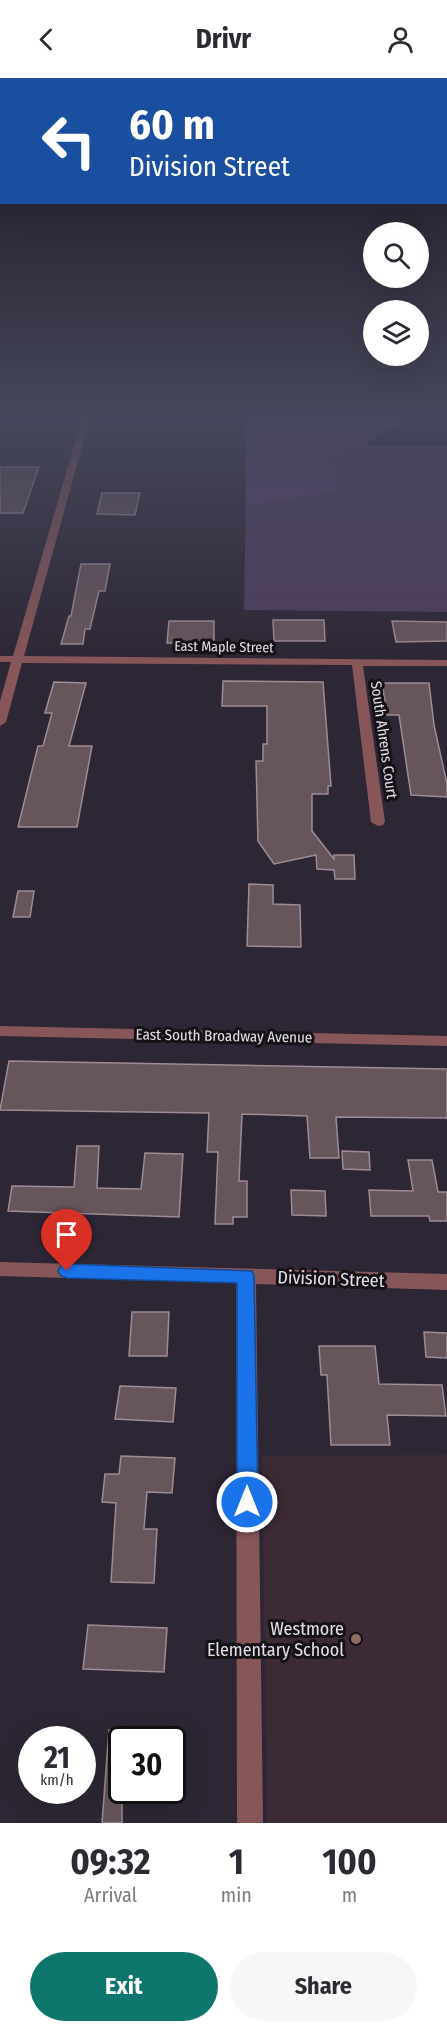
<!DOCTYPE html>
<html lang="en">
<head>
<meta charset="utf-8">
<style>
	:root { --surface:#fff; --page:#f7f7f7; --text:#2b2b33; --muted:#7c7c81; --accent:#0f766e }
	body { margin:0; font-family:"Fira Sans Condensed",sans-serif; background:var(--page); color:var(--text); height:100vh; display:flex; flex-direction:column; font-size:22px; white-space:nowrap }
	* { box-sizing:border-box; margin:0 }
	p { font-size:20px; color:var(--muted) }
	.icon { flex:none; width:33px; height:33px; fill:none; stroke:currentColor; stroke-width:2; stroke-linecap:round; stroke-linejoin:round }
	.map { position:relative; height:1745px; overflow:hidden }
	.sheet { display:flex; flex-direction:column; background:var(--surface); flex:1 }
	.sheet>* { flex:none }
	.banner { position:absolute; left:0px; top:0px; width:447px; height:126px; box-shadow:0 6px 24px #0002; background:#1a4fa0; color:#fff; overflow:hidden }
	.fabs { position:absolute; left:363px; top:144px; display:grid; gap:12px }
	.fabs a { display:grid; place-items:center; width:66px; height:66px; border-radius:50%; background:var(--surface); box-shadow:0 6px 24px #0002; font-size:30px }
	.speed { position:absolute; left:18px; top:1648px; display:flex; gap:12px; font-size:30px; font-weight:700; text-align:center }
	.speed>* { display:grid; place-content:center; width:78px; height:78px; border-radius:50%; background:var(--surface); box-shadow:0 6px 24px #0002; line-height:1 }
	.speed small { font-size:15px; font-weight:400 }
	.speed .limit { border:3px solid #111; border-radius:9px; background:#fff; color:#111 }
	.pin { position:absolute; display:grid; place-items:center; width:51px; height:51px; color:#fff; margin:-62px -26px; border-radius:50% 50% 50% 0; rotate:-45deg; box-shadow:0 0 6px #0007 }
	.pin .icon { rotate:45deg }
	.me { position:absolute; width:66px; margin:-33px; rotate:0deg; stroke-linejoin:round; filter:drop-shadow(0 0 4px #0008) }
	.turn { display:flex; align-items:center; gap:21px; height:126px; padding:0 30px; font-size:27px }
	.turn .icon { width:78px; height:78px; stroke-width:2.5 }
	.turn b { display:block; font-size:42px; line-height:51px }
	.eta { display:flex; justify-content:space-evenly; align-items:center; height:102px; text-align:center }
	.eta b { font-size:36px; font-weight:700; line-height:42px }
	.button { display:flex; gap:12px; margin-top:auto; padding:12px 30px }
	.button a { flex:1; height:69px; border-radius:36px; background:var(--accent); color:#fff; font-size:24px; font-weight:700; line-height:69px; text-align:center }
	.button a+a { background:var(--page); color:var(--text) }
	header { display:flex; justify-content:space-between; align-items:center; height:78px; padding:0 30px; background:var(--surface); font-size:27px; font-weight:700 }
	.map>svg:first-child { display:block }
	.education { fill:#3c2b35 }
	.green { fill:#4f3d5e }
	.forest { fill:#5e4274 }
	.water { fill:#001433 }
	.building { fill:#67555c; stroke:#9f8b93; stroke-width:1.5 }
	.lines { fill:none; stroke-linecap:round; stroke-linejoin:round }
	.minor { fill:#875659; fill-rule:evenodd }
	.route { fill:#1a73e8; stroke:#114b97; stroke-width:1.5 }
	.education-dot { fill:#8d6e63; stroke:#141117; stroke-width:2 }
	.labels { text-anchor:middle; dominant-baseline:central; stroke-width:6; stroke-linejoin:round; paint-order:stroke }
	.far-street-label { font-size:14px; fill:#e4dfe8; stroke:#141117 }
	.street-label { font-size:15px; fill:#e4dfe8; stroke:#141117 }
	.near-street-label { font-size:18px; fill:#e4dfe8; stroke:#141117 }
	.near-poi-label { font-size:18px; fill:#e4dfe8; stroke:#141117; text-anchor:end }
</style>
</head>
<body>
<header><svg class="icon" aria-label="back" viewBox="0 0 24 24"><path d="M15 5l-7 7 7 7"/></svg>Drivr<svg class="icon" aria-label="person" viewBox="0 0 24 24"><circle cx="12" cy="8" r="4"/><path d="M4 21q1-7 8-7t8 7"/></svg></header>
<div class="map">
<svg width="447" height="1745" viewBox="0 0 447 1745">
	<rect width="100%" height="100%" fill="#2d2634"/>
	<!-- education -->
	<polygon class="education" points="447,1377 447,1745 267,1745 262,1378"/>
	<!-- green -->
	<polygon class="green" points="247,340 447,340 447,534 244,532"/>
	<!-- forest -->
	<polygon class="forest" points="245,340 401,340 399,346 368,364 325,380 336,388 338,413 246,428"/>
	<!-- water -->
	<polygon class="water" points="401,340 444,340 447,350 447,368 369,367 368,364 399,346"/>
	<!-- building -->
	<g class="building">
		<polygon points="0,389 39,389 23,435 0,435"/>
		<polygon points="102,415 140,415 135,437 97,436"/>
		<polygon points="81,486 110,486 105,513 99,513 90,551 85,551 83,566 61,566 69,538 71,538"/>
		<polygon points="273,542 324,542 325,563 274,563"/>
		<polygon points="169,543 214,543 214,565 167,565"/>
		<polygon points="392,543 447,544 447,563 396,564"/>
		<polygon points="223,603 323,604 331,708 328,708 328,716 312,716 312,753 334,781 334,777 354,777 355,801 335,801 334,792 317,791 316,777 274,786 258,763 256,683 263,683 263,666 267,666 267,628 222,628"/>
		<polygon points="54,604 86,605 69,668 92,668 77,749 18,749 38,668 43,668 52,635 45,635"/>
		<polygon points="382,605 429,605 434,647 447,706 447,719 411,717 399,637 387,637"/>
		<polygon points="249,806 273,807 273,826 300,827 301,869 247,868"/>
		<polygon points="18,813 34,813 30,839 13,839"/>
		<polygon points="9,983 447,991 447,1040 336,1039 339,1080 310,1080 307,1038 242,1036 239,1103 247,1103 247,1139 233,1139 233,1146 215,1146 218,1074 207,1074 209,1035 0,1032"/>
		<polygon points="77,1068 99,1068 97,1110 141,1111 145,1075 183,1076 179,1139 8,1133 12,1108 74,1109"/>
		<polygon points="342,1073 369,1074 370,1092 343,1091"/>
		<polygon points="408,1082 432,1082 438,1114 447,1114 447,1143 430,1143 429,1138 371,1138 369,1112 413,1113"/>
		<polygon points="291,1112 325,1113 326,1138 292,1137"/>
		<polygon points="132,1234 169,1234 167,1278 129,1278"/>
		<polygon points="424,1254 447,1255 447,1280 426,1279"/>
		<polygon points="319,1268 375,1268 379,1306 442,1307 446,1338 387,1337 390,1367 331,1367 327,1297 321,1297"/>
		<polygon points="120,1308 176,1310 173,1344 115,1341"/>
		<polygon points="121,1378 175,1380 172,1415 147,1414 144,1451 157,1451 154,1505 111,1504 116,1425 102,1424 105,1396 119,1396"/>
		<polygon points="88,1547 167,1550 164,1594 83,1591"/>
		<polygon points="109,1652 122,1653 122,1745 102,1745"/>
	</g>
	<g class="lines">
		<!-- minor -->
		<g class="minor">
			<polygon points="82,340 90,340 24,578 447,582 447,588 363,588 385,744 383,747 378,748 371,744 352,587 22,585 6,644 0,648 0,623 11,584 0,584 0,578 13,578"/>
			<polygon points="0,948 447,958 447,968 0,958"/>
			<polygon points="0,1184 447,1196 447,1212 256,1206 263,1745 237,1745 236,1205 0,1198"/>
		</g>
	</g>
	<!-- sky -->
	<linearGradient id="sky" x2="0" y2="1"><stop stop-color="#19151d"/><stop offset="0.58" stop-color="#46475c"/><stop offset="1" stop-color="#46475c" stop-opacity="0"/></linearGradient>
	<rect width="447" height="585" fill="url(#sky)"/>
	<!-- route -->
	<polygon class="route" points="67,1186 252,1193 254,1198 258,1424 255,1431 247,1434 240,1431 237,1424 237,1205 67,1200 61,1198 58,1193 61,1188"/>
	<!-- markers -->
	<circle class="education-dot" cx="356" cy="1561" r="6"/>
	<g class="labels">
		<!-- far-street labels -->
		<g class="far-street-label">
			<text transform="translate(224 569) rotate(1)">East Maple Street</text>
		</g>
		<!-- street labels -->
		<g class="street-label">
			<text transform="translate(384 662) rotate(82)">South Ahrens Court</text>
			<text transform="translate(224 958) rotate(1)">East South Broadway Avenue</text>
		</g>
		<!-- near-street labels -->
		<g class="near-street-label">
			<text transform="translate(331 1201) rotate(2)">Division Street</text>
		</g>
		<!-- near-poi labels -->
		<g class="near-poi-label">
			<text x="344" y="1551">Westmore<tspan x="344" dy="21">Elementary School</tspan></text>
		</g>
	</g>
</svg>
<div class="fabs">
<a><svg class="icon" aria-label="search" viewBox="0 0 24 24"><circle cx="10" cy="10" r="6"/><path d="M15 15l6 6"/></svg></a>
<a><svg class="icon" aria-label="layers" viewBox="0 0 24 24"><path d="M12 4l9 5-9 5-9-5zM3 14l9 5 9-5"/></svg></a>
</div>
<div class="speed"><div>21<small>km/h</small></div><div class="limit">30</div></div>
<div class="pin" style="left:67px;top:1193px;background:#d93025"><svg class="icon" aria-label="arrive" viewBox="0 0 24 24"><path d="M6 21V4h12l-3 4 3 4H6"/></svg></div>
<svg class="me" style="left:247px;top:1424px" viewBox="-20 -20 40 40"><circle r="17" fill="#1a73e8" stroke="#fff" stroke-width="3"/><path d="M0-11L8 9 0 5-8 9z" fill="#fff"/></svg>
<div class="banner">
<div class="turn"><svg class="icon" aria-label="left" viewBox="0 0 24 24"><path d="M17 20v-9H6M10 6l-5 5 5 5"/></svg><div><b>60 m</b>Division Street</div></div>
</div>
</div>
<section class="sheet">
<div class="eta">
<div><b>09:32</b><p>Arrival</p></div>
<div><b>1</b><p>min</p></div>
<div><b>100</b><p>m</p></div>
</div>
<div class="button"><a>Exit</a><a>Share</a></div>
</section>
</body>
</html>
